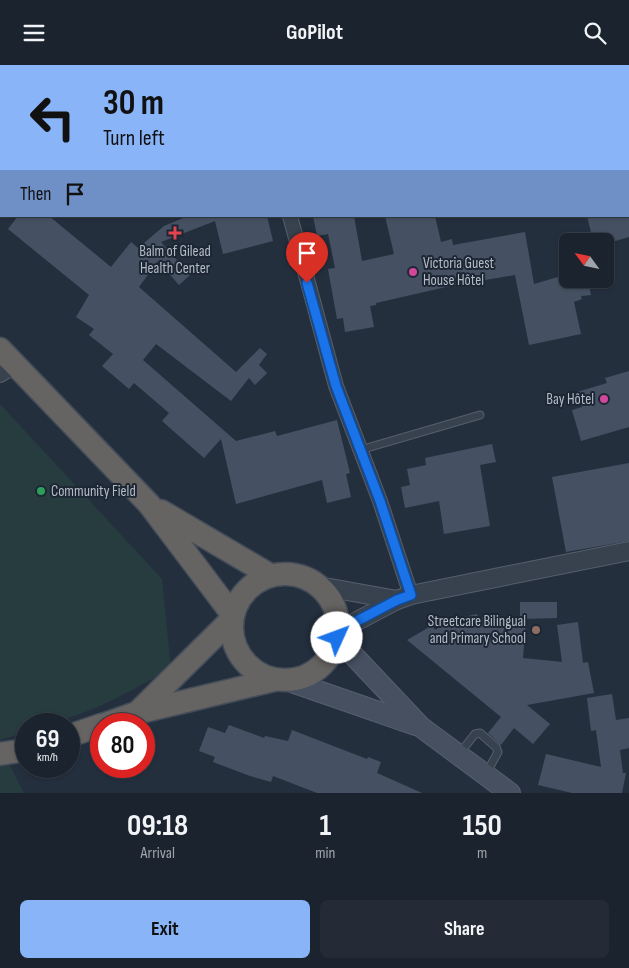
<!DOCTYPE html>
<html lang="en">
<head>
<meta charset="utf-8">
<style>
	:root { --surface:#1b232e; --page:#242b36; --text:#f1f3f6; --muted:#a0a4aa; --line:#39404a; --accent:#8ab4f8 }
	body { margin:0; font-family:"Sofia Sans Condensed",sans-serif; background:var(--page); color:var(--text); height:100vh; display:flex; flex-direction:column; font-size:19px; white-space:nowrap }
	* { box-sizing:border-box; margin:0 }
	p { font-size:16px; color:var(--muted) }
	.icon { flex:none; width:28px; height:28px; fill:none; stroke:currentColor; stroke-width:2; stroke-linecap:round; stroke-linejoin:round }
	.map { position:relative; height:728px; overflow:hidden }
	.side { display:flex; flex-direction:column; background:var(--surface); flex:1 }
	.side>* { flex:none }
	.top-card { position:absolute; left:0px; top:0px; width:630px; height:152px; box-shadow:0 1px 4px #0004,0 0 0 1px var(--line); background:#8ab4f8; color:#111; overflow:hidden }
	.needle { width:32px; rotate:303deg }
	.buttons { position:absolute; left:559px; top:168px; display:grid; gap:10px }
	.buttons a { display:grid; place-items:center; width:55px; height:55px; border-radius:8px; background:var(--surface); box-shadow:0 1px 4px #0004,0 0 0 1px var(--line); font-size:25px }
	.speed { position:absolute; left:15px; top:648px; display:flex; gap:10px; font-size:25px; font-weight:700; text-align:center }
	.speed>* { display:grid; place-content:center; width:65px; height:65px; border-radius:50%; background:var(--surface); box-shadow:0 1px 4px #0004,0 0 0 1px var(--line); line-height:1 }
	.speed small { font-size:12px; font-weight:400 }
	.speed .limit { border:8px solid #d22; background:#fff; color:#111 }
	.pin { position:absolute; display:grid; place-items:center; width:42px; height:42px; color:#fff; margin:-51px -21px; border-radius:50% 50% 50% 0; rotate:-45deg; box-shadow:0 0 5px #0007 }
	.pin .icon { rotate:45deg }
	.me { position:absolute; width:55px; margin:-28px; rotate:47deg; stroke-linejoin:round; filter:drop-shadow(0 0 4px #0008) }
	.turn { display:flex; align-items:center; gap:18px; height:105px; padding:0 20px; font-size:22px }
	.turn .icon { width:65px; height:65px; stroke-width:2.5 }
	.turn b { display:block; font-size:35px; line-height:42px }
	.then { display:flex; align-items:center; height:48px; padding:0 20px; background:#0003; gap:10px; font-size:19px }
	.eta { display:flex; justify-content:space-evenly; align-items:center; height:85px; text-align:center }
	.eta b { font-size:30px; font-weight:700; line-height:35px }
	.primary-button { display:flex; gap:10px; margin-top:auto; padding:10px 20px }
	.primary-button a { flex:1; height:58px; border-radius:8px; background:var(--accent); color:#111; font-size:20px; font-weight:700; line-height:58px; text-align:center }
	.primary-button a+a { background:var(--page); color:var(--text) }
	header { display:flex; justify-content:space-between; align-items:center; height:65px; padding:0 20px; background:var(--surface); font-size:22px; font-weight:700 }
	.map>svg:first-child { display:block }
	.green { fill:#263c3f }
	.building { fill:#455162 }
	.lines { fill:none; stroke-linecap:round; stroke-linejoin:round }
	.service-casing { stroke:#565f6c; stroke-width:9 }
	.minor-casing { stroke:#565f6c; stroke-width:16 }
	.tertiary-casing { stroke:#565f6c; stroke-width:20 }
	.secondary-casing { stroke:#565f6c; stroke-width:22 }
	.trunk-casing { stroke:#434c59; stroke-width:25 }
	.service { stroke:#38414e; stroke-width:7 }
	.minor { stroke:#38414e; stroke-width:14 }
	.tertiary { stroke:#38414e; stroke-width:18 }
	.secondary { stroke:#465061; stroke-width:20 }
	.trunk { stroke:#656462; stroke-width:22 }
	.route-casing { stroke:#114b97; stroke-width:12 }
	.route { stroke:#1a73e8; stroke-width:9 }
	.health-dot { fill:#e0444e; stroke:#1d2633; stroke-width:2 }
	.hotel-dot { fill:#d1479c; stroke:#1d2633; stroke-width:2 }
	.leisure-dot { fill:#2e9e5b; stroke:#1d2633; stroke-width:2 }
	.education-dot { fill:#8d6e63; stroke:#1d2633; stroke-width:2 }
	.labels { text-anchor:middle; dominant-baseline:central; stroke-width:4; stroke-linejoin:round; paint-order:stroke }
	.poi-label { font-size:15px; fill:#b4bcc9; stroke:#1d2633; text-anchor:start }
</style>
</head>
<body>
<header><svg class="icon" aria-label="menu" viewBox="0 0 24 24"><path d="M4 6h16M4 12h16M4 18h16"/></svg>GoPilot<svg class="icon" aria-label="search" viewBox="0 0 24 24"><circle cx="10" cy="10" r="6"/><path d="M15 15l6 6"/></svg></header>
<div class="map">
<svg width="629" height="728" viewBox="0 0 629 728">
	<rect width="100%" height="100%" fill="#242f3e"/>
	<!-- green -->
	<g class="green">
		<path d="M0,339L162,514L171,604C127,627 78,659 26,659V667L0,675Z"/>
		<polygon points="0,685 2,685 24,728 0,728"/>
	</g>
	<!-- building -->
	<g class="building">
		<polygon points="18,151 49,151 111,202 131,177 138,183 164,161 188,151 267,151 273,176 223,189 215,156 161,177 190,210 179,220 158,196 139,222 236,307 260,283 267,289 259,300 267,308 255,320 249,313 231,336 156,279 143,295 236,376 275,366 277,371 337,355 350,408 346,409 351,432 327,438 322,415 236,439 221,374 204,393 162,356 169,348 134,318 129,324 102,301 113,289 89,270 94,264 76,252 89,230 8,164"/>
		<polygon points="313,151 354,151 362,196 394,189 385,151 435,151 441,177 452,174 453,180 525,167 534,219 568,209 568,214 588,214 591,230 581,231 582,234 574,237 581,269 529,280 515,210 468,218 468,217 376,238 376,240 370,241 374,262 345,267 343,253 337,254 328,204 335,203 328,169 317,171"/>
		<polygon points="587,151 629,151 629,172 605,179 605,176 593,176"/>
		<polygon points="629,306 629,362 581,376 572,345 582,342 577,327 607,318 605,313"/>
		<polygon points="492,379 496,397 480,400 490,461 444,469 439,436 405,443 401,422 410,420 407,404 426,400 425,393"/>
		<polygon points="629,398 629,476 566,487 552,412"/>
		<polygon points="520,537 557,537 557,553 520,554"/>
		<polygon points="477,549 478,552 526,555 523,593 562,597 557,560 578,557 583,598 588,597 594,628 527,640 550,659 533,679 514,663 501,680 488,668 501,652 407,575 431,561 436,565 447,551 451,555"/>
		<polygon points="612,629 616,655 629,653 629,683 620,685 623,708 626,708 622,728 572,728 538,720 546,689 601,702 596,665 591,666 587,633"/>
		<polygon points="229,660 264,673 265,671 288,676 292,665 367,694 368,692 381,697 377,708 422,728 317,728 273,711 271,717 250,711 213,697 215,692 199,686 208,662 225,668"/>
	</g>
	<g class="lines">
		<!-- service casing -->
		<g class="service-casing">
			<g id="service">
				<polyline points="360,385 480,350"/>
				<polyline points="459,689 475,669 480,668 496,682 498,687 486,709"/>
			</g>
		</g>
		<!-- minor casing -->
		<g class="minor-casing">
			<g id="minor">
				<polyline points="61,1 66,0"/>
				<polyline points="0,31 1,30"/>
				<polyline points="290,151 336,321 380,436 411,530"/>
				<polyline points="0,310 17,300"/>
			</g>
		</g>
		<!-- tertiary casing -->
		<g class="tertiary-casing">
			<g id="tertiary">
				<polyline points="319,521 397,535"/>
				<polyline points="338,566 397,535 411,530 629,486"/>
			</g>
		</g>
		<!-- secondary casing -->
		<g class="secondary-casing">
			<g id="secondary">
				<polyline points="337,573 421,662 510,728"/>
				<polyline points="289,616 416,660"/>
			</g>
		</g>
		<!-- trunk casing -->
		<g class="trunk-casing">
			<g id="trunk">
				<polyline points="0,284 149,439 232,549"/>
				<polyline points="161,446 270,510"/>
				<circle cx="285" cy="562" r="53"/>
				<polyline points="137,648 231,555"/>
				<polyline points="105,659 136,648 274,615"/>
				<polyline points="69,671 101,660"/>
				<polyline points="0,689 26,685"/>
			</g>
		</g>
		<!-- service -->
		<use href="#service" class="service"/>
		<!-- minor -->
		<use href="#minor" class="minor"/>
		<!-- tertiary -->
		<use href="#tertiary" class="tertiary"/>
		<!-- secondary -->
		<use href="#secondary" class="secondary"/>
		<!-- trunk -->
		<use href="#trunk" class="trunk"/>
	</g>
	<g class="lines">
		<!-- route casing -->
		<g class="route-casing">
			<polyline id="route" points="307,218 336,321 380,436 411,530 397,535 338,566 337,573"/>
		</g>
		<!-- route -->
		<use href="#route" class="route"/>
	</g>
	<!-- markers -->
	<path class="health-dot" d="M172.5 160.5h5v5h5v5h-5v5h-5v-5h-5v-5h5z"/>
	<g class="hotel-dot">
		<circle cx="413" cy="207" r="5"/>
		<circle cx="604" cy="334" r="5"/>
	</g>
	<circle class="leisure-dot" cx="41" cy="426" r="5"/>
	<circle class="education-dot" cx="536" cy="565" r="5"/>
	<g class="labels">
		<!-- poi labels -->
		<g class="poi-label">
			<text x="175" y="186" text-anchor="middle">Balm of Gilead<tspan x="175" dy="17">Health Center</tspan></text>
			<text x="423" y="198">Victoria Guest<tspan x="423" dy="17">House Hôtel</tspan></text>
			<text x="594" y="334" text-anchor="end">Bay Hôtel</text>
			<text x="51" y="426">Community Field</text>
			<text x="526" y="556" text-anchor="end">Streetcare Bilingual<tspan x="526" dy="17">and Primary School</tspan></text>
		</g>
	</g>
</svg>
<div class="buttons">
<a><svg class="needle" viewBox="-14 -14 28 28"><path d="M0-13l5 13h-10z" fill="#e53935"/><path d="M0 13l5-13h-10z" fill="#a0a4aa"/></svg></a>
</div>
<div class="speed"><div>69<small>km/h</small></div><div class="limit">80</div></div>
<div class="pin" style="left:307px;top:218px;background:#d93025"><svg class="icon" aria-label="arrive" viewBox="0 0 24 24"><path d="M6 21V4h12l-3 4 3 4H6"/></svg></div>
<svg class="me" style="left:337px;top:573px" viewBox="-20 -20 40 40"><circle r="19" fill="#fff"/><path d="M0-13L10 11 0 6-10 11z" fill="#1a73e8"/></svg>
<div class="top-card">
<div class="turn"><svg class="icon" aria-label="left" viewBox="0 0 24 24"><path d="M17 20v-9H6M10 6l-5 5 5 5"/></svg><div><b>30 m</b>Turn left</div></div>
<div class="then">Then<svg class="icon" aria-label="arrive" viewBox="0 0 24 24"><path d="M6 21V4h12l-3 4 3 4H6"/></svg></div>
</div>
</div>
<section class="side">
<div class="eta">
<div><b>09:18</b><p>Arrival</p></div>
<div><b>1</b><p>min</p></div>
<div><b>150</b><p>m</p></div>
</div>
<div class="primary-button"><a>Exit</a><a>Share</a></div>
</section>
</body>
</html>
